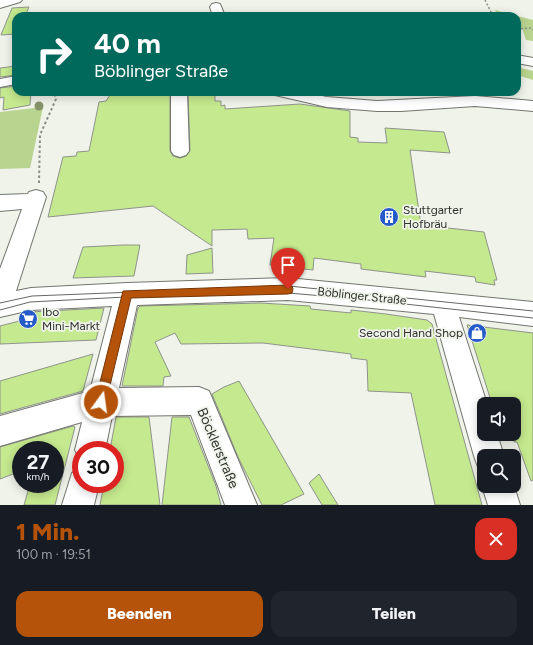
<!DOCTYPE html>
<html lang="de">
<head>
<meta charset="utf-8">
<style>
	:root { --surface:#171b24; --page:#20242c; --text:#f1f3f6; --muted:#9ea1a6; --accent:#b45309 }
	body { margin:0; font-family:Figtree,sans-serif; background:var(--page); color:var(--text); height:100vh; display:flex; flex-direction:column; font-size:15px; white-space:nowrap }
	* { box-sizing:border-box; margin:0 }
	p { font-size:13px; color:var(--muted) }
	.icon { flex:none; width:22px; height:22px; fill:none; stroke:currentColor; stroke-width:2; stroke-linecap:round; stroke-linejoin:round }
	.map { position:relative; height:505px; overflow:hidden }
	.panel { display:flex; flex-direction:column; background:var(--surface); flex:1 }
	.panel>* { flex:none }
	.banner { position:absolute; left:12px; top:12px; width:509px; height:84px; border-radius:12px; box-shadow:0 2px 10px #0003; background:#00695c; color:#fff; overflow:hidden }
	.tools { position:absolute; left:477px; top:397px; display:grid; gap:8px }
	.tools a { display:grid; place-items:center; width:44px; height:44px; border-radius:8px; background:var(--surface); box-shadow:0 2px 10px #0003; font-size:20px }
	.speed { position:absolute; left:12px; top:441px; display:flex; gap:8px; font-size:20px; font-weight:700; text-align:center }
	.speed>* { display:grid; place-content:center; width:52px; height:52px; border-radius:50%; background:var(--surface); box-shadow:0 2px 10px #0003; line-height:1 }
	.speed small { font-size:10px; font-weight:400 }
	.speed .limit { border:6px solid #d22; background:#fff; color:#111 }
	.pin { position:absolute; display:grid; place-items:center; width:34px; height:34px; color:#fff; margin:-41px -17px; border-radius:50% 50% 50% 0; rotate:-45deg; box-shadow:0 0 4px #0007 }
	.pin .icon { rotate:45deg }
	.me { position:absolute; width:44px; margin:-22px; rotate:14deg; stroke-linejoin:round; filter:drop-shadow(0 0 3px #0008) }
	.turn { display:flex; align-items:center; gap:14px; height:84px; padding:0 16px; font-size:18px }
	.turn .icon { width:52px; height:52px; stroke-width:2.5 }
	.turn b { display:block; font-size:28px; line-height:34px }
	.round { display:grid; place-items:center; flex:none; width:42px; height:42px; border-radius:12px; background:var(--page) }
	.headline { display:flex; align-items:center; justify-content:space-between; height:68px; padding:0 16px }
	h1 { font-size:24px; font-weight:800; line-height:30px; color:var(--accent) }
	.button { display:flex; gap:8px; margin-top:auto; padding:8px 16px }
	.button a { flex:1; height:46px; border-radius:12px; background:var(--accent); color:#fff; font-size:16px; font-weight:800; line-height:46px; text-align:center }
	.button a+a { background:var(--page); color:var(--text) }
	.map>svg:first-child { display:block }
	.green { fill:#b9d48f }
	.building { fill:#c5e98e; stroke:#8f938b }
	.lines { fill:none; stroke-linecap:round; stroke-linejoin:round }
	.minor-casing { stroke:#73766e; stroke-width:2 }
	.path-far1 { stroke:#8a8d87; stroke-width:1.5; stroke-dasharray:2 2; stroke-linecap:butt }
	.path { stroke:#8a8d87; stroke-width:2; stroke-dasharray:2.5 2.5; stroke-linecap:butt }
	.minor { fill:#fff; fill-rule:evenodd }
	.tram { stroke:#666863; stroke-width:1 }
	.tree { fill:#869369 }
	.route { fill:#b45309; stroke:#753606 }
	.labels { text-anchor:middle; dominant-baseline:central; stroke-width:3.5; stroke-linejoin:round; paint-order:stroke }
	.poi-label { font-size:12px; fill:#2e302c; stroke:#eff3ea; text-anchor:start }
	.street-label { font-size:12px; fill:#2e302c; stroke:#eff3ea }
	.near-street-label { font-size:14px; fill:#2e302c; stroke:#eff3ea }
</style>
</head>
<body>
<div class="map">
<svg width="533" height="505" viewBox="0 0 533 505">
	<rect width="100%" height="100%" fill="#eff3ea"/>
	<!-- green -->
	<g class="green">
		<polygon points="495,10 533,20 533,41 526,40 522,28 517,27 517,16 498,16"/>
		<polygon points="517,67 533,71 533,80 517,75"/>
		<polygon points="43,107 30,168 0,169 0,112"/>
	</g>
	<!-- building -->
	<g class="building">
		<polygon points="29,7 25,16 16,16 16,34 1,35 12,8"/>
		<polygon points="16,66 16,75 0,77 0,68"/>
		<polygon points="16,86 16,92 31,92 30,105 3,110 4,97 0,98 0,88"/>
		<polygon points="112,92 170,92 170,151 173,156 180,158 186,156 190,151 188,92 215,92 215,101 221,101 221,106 225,105 225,109 300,104 350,111 350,137 358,138 358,142 387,143 385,128 444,132 450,153 410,150 421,225 484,232 497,280 494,280 495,285 476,282 475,277 425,271 426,277 361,269 361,264 314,258 313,270 270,265 274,238 248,239 247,229 212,230 212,246 153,206 48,217 63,157 76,156 77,152 89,151 99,102 106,101"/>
		<polygon points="123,245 140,245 134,276 73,278 83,247"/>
		<polygon points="212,248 213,273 186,274 187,255"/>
		<polygon points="261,303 310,306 311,309 351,313 351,310 386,314 427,320 432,324 482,505 435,505 411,393 368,391 367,360 351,358 351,354 263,343 181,344 175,333 155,342 171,376 164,377 163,386 122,386 138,308 140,306"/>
		<polygon points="104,308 96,340 0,344 0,326 27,319 30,312"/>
		<polygon points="467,325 533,333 533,480 531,481 517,442 514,442 514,404 492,404"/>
		<polygon points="93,354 83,391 0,414 0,381"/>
		<polygon points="239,381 304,494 281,505 262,505 238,457 212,394 224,387"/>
		<polygon points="116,417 149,417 160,505 100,505 104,484 115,484 115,450 110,450"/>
		<polygon points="172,417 189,417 216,486 221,505 162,505"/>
		<polygon points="73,426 75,427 55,505 24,505 30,484 55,484 55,450 21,450 21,471 0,479 0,447"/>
		<polygon points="319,474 338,505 322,505 309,483"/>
	</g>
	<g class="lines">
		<!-- minor casing -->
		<g class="minor-casing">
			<g id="minor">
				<polygon points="0,0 22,0 20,2 0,8"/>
				<polygon points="216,3 220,4 225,16 213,16 210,7 212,4"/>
				<polygon points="517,55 533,58 533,66 517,63"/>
				<polygon points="16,76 16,84 0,87 0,79"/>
				<polygon points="171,92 187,92 189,151 186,155 180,157 174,155 171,151"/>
				<polygon points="272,92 302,92 327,97 377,101 475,96 533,101 533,111 475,106 401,111 377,111 327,107 275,95"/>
				<polygon points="36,190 43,192 46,197 16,291 31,288 127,283 288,278 533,302 533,326 459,317 487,404 484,404 484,434 497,434 504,456 484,456 484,469 478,467 474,456 434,314 288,300 137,305 119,388 199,387 209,391 257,505 225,505 191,415 112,416 105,450 81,450 81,461 75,450 82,422 0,446 0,416 90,391 112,306 31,310 0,317 0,269 22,209 0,211 0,195 28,194 29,192"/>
				<polygon points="81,469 81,484 99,484 94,505 62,505 72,473"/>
				<polygon points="484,482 484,486 514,486 520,505 488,505 482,486"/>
			</g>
		</g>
		<!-- path-far1 -->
		<g class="path-far1">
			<polyline points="485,0 493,16"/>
			<polyline points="517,29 531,28 533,30"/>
		</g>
		<!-- path -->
		<g class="path">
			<polyline points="42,92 42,95"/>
			<polyline points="39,183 40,135 56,99 54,92"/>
		</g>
		<!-- minor -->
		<use href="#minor" class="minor"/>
		<!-- tram -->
		<g class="tram">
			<polyline points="0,303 32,296 289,286 533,311"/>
			<polyline points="0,310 30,302 126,297 288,293 359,299 533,318"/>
		</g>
	</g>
	<!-- trees -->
	<circle class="tree" cx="39" cy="106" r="4.5"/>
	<!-- route -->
	<polygon class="route" points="288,285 292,286 293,289 292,293 288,294 131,298 106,402 105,406 101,407 96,406 95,402 123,291"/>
	<!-- icons -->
	<defs>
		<g id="building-disc" transform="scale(1)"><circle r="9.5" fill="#265ac8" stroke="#eff3ea"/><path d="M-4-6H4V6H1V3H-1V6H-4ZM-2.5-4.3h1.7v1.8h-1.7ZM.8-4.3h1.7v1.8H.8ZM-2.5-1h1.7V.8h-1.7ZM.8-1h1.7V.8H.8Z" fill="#fff"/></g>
		<g id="supermarket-disc" transform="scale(1)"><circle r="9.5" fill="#265ac8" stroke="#eff3ea"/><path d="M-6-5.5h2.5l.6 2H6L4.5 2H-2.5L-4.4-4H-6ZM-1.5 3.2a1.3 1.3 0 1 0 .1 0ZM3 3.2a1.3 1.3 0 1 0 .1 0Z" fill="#fff"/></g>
		<g id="shop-disc" transform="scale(1)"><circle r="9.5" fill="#265ac8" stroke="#eff3ea"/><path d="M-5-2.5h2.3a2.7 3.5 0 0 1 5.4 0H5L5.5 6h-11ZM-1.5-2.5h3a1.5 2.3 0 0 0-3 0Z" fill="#fff"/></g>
	</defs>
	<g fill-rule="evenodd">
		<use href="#building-disc" x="389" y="217"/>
		<use href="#supermarket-disc" x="28" y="319"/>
		<use href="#shop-disc" x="477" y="333"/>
	</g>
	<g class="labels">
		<!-- poi labels -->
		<g class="poi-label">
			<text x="403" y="210">Stuttgarter<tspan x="403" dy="14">Hofbräu</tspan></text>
			<text x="42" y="312">Ibo<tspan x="42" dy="14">Mini-Markt</tspan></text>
			<text x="463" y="333" text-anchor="end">Second Hand Shop</text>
		</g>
		<!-- street labels -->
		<g class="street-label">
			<text transform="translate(362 296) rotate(6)">Böblinger Straße</text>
		</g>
		<!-- near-street labels -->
		<g class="near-street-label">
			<text transform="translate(218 448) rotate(67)">Böcklerstraße</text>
		</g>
	</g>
</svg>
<div class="tools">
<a><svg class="icon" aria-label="sound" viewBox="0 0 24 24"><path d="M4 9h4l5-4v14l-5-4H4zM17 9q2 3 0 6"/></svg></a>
<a><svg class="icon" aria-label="search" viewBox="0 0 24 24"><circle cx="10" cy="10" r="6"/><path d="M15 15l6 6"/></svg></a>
</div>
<div class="speed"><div>27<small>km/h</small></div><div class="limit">30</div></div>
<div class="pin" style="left:288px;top:289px;background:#d93025"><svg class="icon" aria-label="arrive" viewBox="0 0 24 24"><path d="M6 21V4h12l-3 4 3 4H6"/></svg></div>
<svg class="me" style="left:101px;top:402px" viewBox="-20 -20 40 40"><circle r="17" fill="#b45309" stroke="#fff" stroke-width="3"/><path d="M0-11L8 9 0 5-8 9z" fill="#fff"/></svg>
<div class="banner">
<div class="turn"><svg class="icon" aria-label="right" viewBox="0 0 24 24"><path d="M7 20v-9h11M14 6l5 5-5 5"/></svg><div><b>40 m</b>Böblinger Straße</div></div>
</div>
</div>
<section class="panel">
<div class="headline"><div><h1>1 Min.</h1><p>100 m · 19:51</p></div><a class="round" style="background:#d93025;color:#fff"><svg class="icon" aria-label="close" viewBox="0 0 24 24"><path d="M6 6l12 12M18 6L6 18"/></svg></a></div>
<div class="button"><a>Beenden</a><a>Teilen</a></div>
</section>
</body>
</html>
